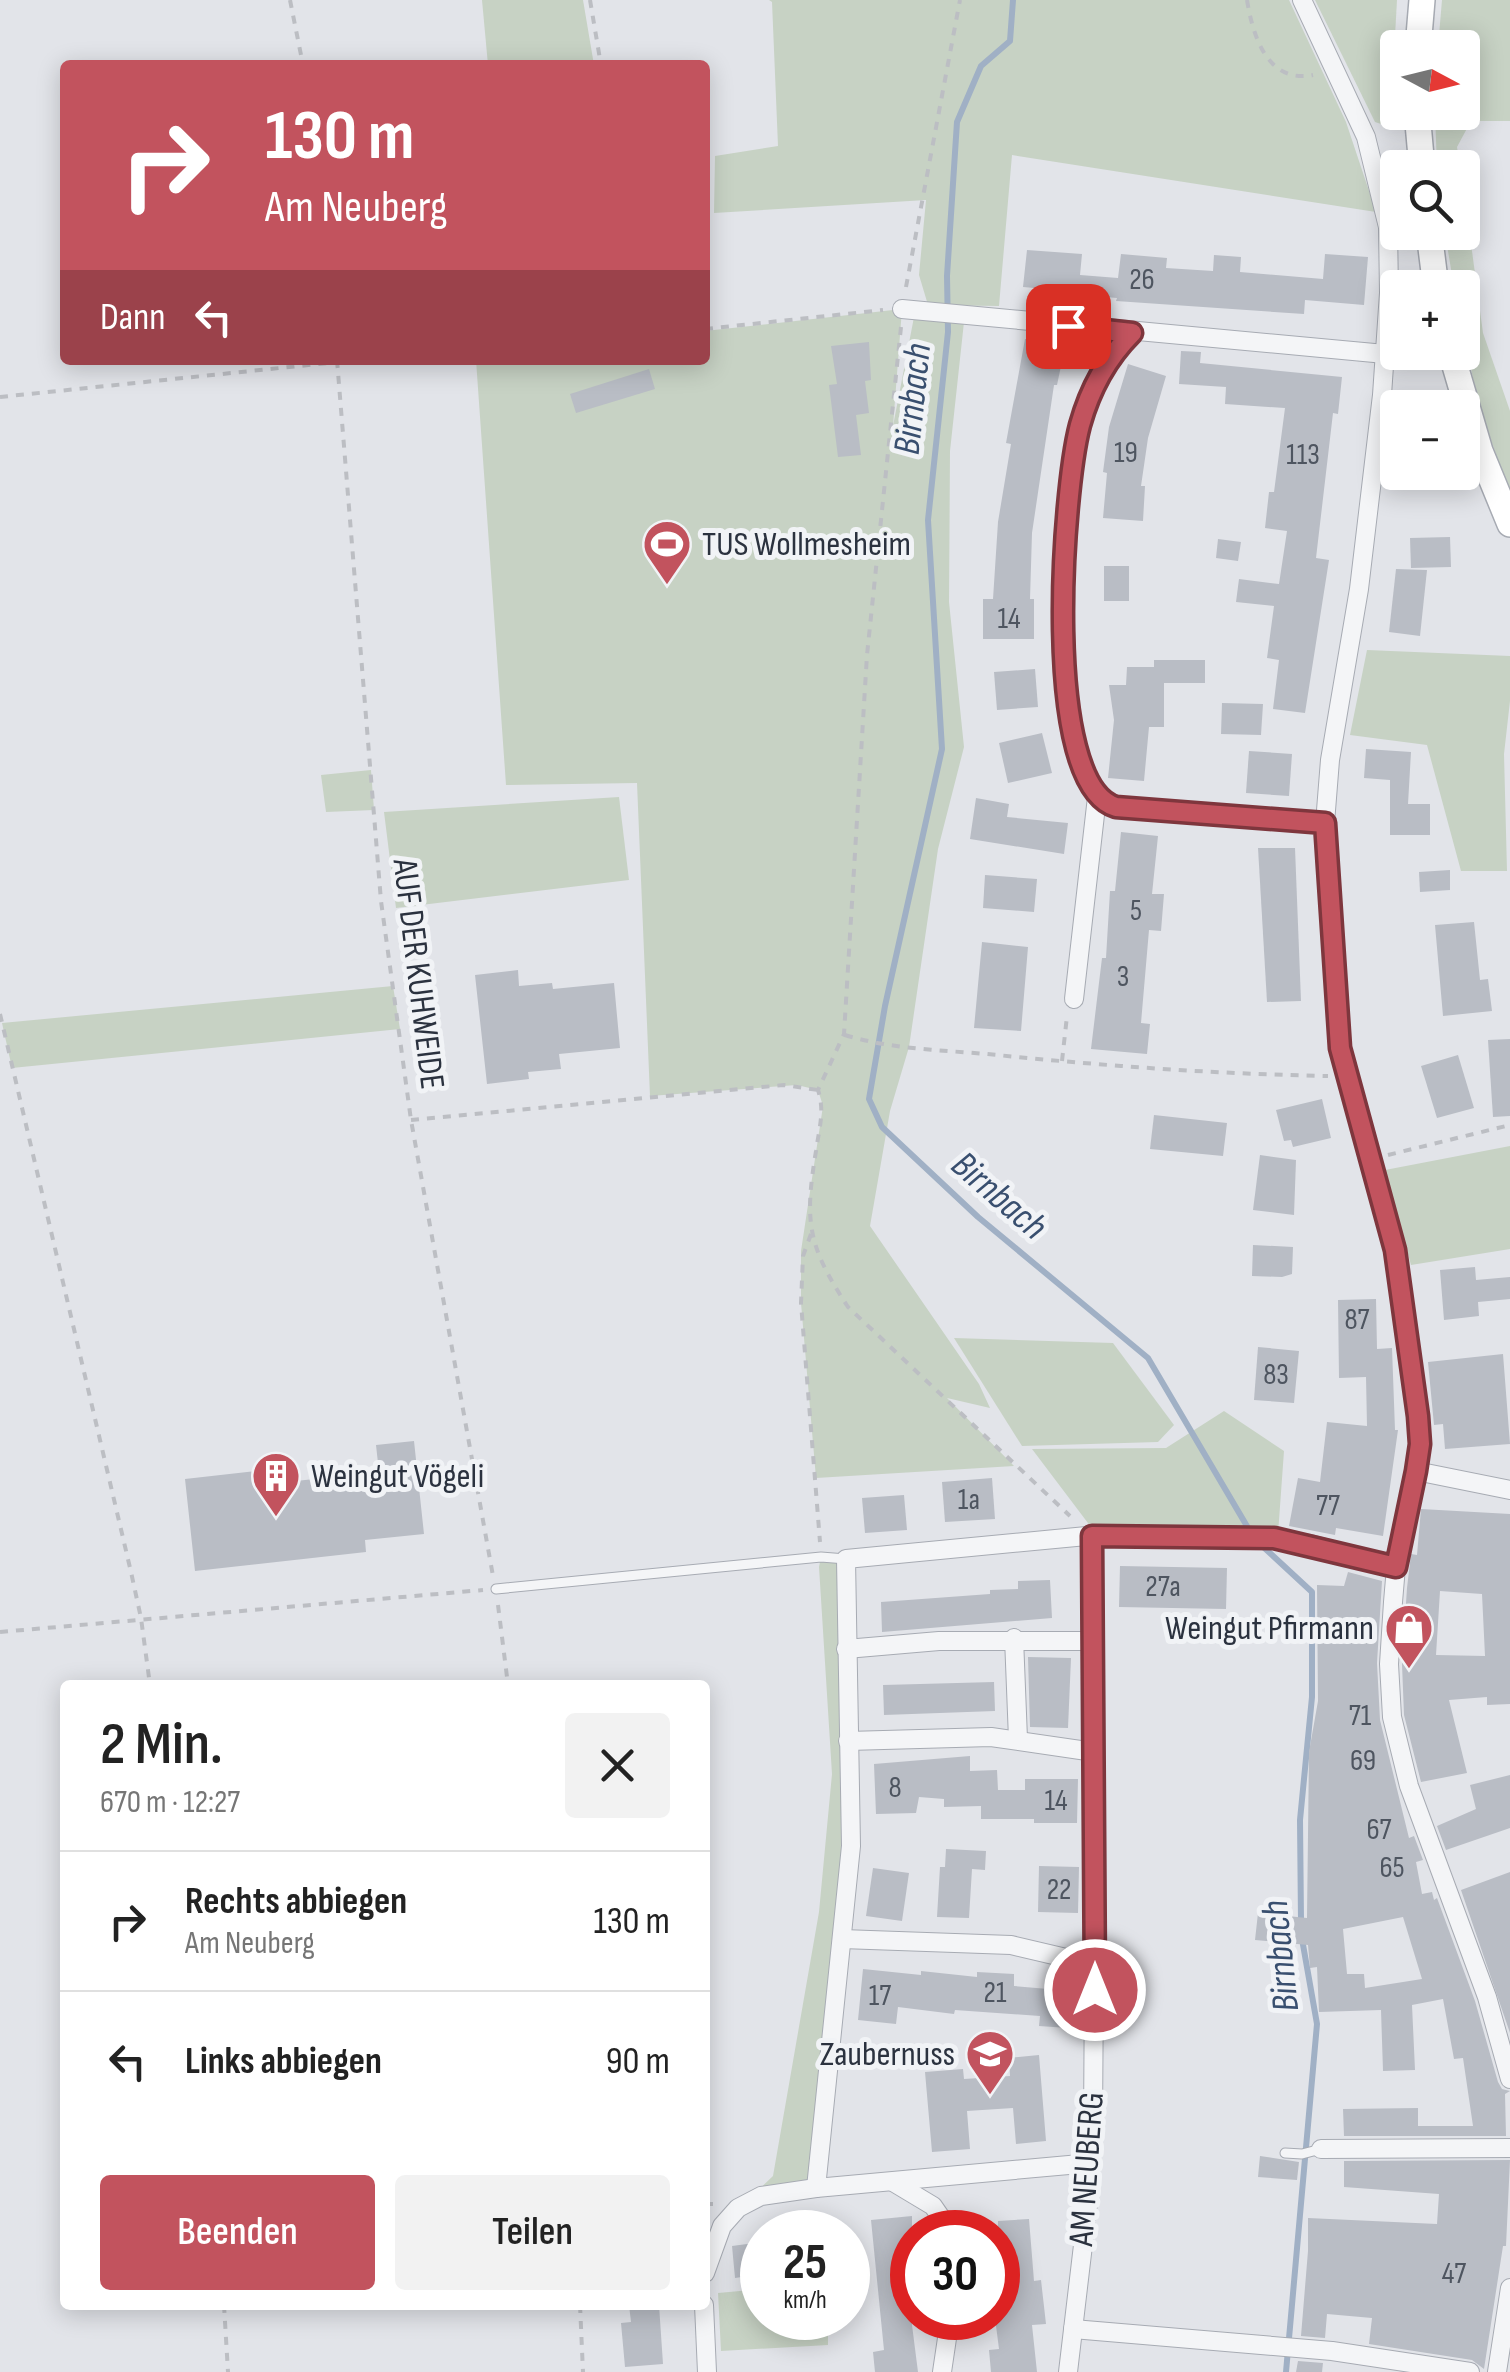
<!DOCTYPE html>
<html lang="de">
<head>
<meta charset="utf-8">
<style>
	:root { --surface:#fff; --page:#f2f2f2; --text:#222; --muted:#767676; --line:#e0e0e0; --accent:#c2535e }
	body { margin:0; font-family:"Sofia Sans Condensed",sans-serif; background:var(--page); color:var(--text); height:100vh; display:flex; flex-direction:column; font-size:38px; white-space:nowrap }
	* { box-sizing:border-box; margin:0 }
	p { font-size:32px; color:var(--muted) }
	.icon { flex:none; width:55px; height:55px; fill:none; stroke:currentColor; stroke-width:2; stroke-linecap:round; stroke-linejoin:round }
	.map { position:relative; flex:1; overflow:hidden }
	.side { position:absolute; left:60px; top:1680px; width:650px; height:630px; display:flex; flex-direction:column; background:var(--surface); border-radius:10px; box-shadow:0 5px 25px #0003 }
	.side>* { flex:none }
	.banner { position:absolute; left:60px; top:60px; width:650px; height:305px; border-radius:10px; box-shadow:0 5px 25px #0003; background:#c2535e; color:#fff; overflow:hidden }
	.needle { width:65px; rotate:97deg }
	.controls { position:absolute; left:1380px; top:30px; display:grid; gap:20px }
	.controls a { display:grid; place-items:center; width:100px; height:100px; border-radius:10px; background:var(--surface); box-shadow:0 5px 25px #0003; font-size:50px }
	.speed { position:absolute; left:740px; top:2210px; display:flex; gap:20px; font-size:50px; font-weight:700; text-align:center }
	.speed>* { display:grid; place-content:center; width:130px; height:130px; border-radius:50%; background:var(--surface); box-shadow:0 5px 25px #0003; line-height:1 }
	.speed small { font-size:25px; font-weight:400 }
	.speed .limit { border:15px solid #d22; background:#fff; color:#111 }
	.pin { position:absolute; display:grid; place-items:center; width:85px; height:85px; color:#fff; margin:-42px; border-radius:20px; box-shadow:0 5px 15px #0006 }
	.me { position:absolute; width:110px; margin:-55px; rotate:0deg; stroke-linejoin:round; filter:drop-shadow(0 0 8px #0008) }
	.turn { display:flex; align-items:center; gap:35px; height:210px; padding:0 40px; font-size:45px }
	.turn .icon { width:130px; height:130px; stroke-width:2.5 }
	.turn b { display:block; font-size:70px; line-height:85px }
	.then { display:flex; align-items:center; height:95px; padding:0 40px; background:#0003; gap:20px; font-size:38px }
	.round { display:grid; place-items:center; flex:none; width:105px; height:105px; border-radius:10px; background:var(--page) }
	.head { display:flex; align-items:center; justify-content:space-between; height:170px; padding:0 40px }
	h1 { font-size:60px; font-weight:600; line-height:75px }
	.primary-button { display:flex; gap:20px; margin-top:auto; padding:20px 40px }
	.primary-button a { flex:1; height:115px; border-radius:10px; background:var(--accent); color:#fff; font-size:40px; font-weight:600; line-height:115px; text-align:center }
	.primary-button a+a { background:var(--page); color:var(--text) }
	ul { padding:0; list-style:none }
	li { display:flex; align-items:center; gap:30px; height:140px; padding:0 40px; border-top:2px solid var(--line) }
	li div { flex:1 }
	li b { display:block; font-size:38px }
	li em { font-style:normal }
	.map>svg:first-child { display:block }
	.green { fill:#c7d2c4 }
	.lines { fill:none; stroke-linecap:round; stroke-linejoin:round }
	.stream { stroke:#a0b0c5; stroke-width:6 }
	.building { fill:#b9bdc5; fill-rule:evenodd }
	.lane-casing { stroke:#a7abb3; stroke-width:11 }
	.street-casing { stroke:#a7abb3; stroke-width:20 }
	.secondary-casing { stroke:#a7abb3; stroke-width:28 }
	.path { stroke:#bcbec3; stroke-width:4; stroke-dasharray:8 8; stroke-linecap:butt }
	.lane { stroke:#f4f5f7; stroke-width:9 }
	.street { stroke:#f4f5f7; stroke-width:18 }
	.secondary { stroke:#fff; stroke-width:25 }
	.route-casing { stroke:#7e363d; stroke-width:25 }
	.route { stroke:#c2535e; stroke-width:18 }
	.labels { text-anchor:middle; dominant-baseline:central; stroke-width:10; stroke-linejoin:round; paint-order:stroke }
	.number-label { font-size:30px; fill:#4e5560 }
	.poi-label { font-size:35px; fill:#2b323f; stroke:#f1f3f6; text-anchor:start }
	.street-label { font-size:35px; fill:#2b323f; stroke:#f1f3f6 }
	.water-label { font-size:38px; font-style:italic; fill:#394f6f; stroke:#f1f3f6 }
</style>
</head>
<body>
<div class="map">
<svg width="1510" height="2372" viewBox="0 0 1510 2372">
	<rect width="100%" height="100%" fill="#e2e4e9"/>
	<!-- green -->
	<g class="green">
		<polygon points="482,0 583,0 594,65 488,65"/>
		<polygon points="769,0 1289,0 1346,122 1376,212 1012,155 999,306 928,305 919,275 926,200 714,213 715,156 778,146 772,2"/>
		<polygon points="1315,0 1397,0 1390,127 1375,122"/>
		<polygon points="1442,0 1510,0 1510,121 1471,121 1457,147 1460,167 1437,167 1435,113 1462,112 1462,48 1438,47"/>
		<path d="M1463,184L1483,333L1510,411V491C1484,425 1462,358 1462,288L1454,287L1445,233L1462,232Z"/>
		<polygon points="902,309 893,426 914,317 964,322 950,451 949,602 964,747 938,849 909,1047 890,1111 870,1226 979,1384 990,1408 947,1398 1014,1466 816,1478 801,1303 801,1251 823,1106 818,1090 797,1085 650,1096 637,783 506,785 476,360 705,360 705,331"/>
		<polygon points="1367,650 1510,656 1510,701 1504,754 1507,871 1461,871 1427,745 1350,735"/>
		<polygon points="371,770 374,810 326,812 321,775"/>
		<polygon points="619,797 629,880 396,908 384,812"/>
		<polygon points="393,986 400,1029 12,1068 2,1023"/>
		<polygon points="1510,1146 1510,1249 1411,1265 1385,1170"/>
		<polygon points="954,1338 1113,1343 1174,1425 1158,1442 1022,1446"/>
		<polygon points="1224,1411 1284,1451 1278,1534 1097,1535 1032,1449 1166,1448"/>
		<polygon points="821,1557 846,1559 851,1827 816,2188 746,2202 773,2176 819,1912 832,1774 819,1567"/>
		<polygon points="762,2289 762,2318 828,2318 828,2345 721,2351 718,2293"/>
	</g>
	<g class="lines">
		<!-- stream -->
		<g class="stream">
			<polyline points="1013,0 1010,41 981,66 957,122 947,276 948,332 928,520 942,749 885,1006 869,1099 882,1127 978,1217 1148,1358 1251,1533"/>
			<polyline points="1259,1543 1312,1592 1312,1697 1300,1820 1301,1921"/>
			<polyline points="1286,2372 1317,2024 1302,1939"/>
		</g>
	</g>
	<!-- building -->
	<g class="building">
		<polygon points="1027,250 1082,254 1080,275 1118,278 1121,254 1167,258 1166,268 1213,271 1214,255 1241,257 1240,272 1323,279 1325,254 1368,257 1364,305 1305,300 1304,314 1116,301 1117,298 1093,296 1093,293 1023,287"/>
		<polygon points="1025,339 1065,347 1057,385 1054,385 1032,533 1030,599 1034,599 1034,639 983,639 983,599 993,599 998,522 1011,444 1006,443"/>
		<polygon points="869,342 871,380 865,381 869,413 856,415 861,455 838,457 829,385 837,384 831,346"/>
		<polygon points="1181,351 1201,352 1200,363 1342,377 1338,414 1333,413 1316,558 1329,560 1305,713 1273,709 1279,660 1267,658 1274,606 1236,602 1239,579 1279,584 1287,531 1265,528 1269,492 1274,492 1285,408 1225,404 1226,387 1179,384"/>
		<polygon points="1128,364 1166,376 1148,438 1141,486 1145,486 1143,521 1103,518 1107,473 1103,472 1109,427"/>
		<polygon points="649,369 655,389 576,413 570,394"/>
		<polygon points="1450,537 1451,567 1411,568 1410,538"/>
		<polygon points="1218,539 1241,542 1238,561 1216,558"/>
		<rect x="1104" y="566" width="25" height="35"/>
		<polygon points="1396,569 1427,570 1420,636 1389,632"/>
		<polygon points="1154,660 1205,660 1205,683 1164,683 1164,727 1149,727 1144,781 1108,778 1114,720 1109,685 1126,685 1127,667 1154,667"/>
		<polygon points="1035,669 1038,707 997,710 994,672"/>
		<polygon points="1222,703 1263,704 1261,735 1221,734"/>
		<polygon points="1042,733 1052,773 1008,783 999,743"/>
		<polygon points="1366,749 1411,752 1408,804 1430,804 1430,835 1390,835 1390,780 1364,778"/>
		<polygon points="1249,751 1292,754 1289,796 1246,793"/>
		<polygon points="976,798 1009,804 1007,817 1068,823 1064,854 970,839"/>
		<polygon points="1121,832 1158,836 1152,894 1164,894 1161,931 1149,930 1141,1023 1150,1024 1147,1054 1091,1049 1102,958 1106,958 1110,891 1115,891"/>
		<polygon points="1258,848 1295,848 1301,1001 1267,1002"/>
		<polygon points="1450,870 1450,890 1420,892 1419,872"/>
		<polygon points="985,875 1037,879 1034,912 983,908"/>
		<polygon points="1474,922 1480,980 1488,979 1492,1011 1443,1016 1435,925"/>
		<polygon points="982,942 1028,947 1021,1031 974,1028"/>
		<polygon points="518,970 519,986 552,983 553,989 614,983 620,1048 559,1054 561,1069 528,1072 529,1079 487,1084 475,975"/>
		<polygon points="1510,1039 1510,1116 1493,1117 1488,1040"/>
		<polygon points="1458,1055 1474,1108 1437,1118 1421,1066"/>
		<polygon points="1322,1099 1331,1138 1293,1147 1291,1140 1284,1141 1276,1110"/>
		<polygon points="1154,1115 1227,1123 1223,1156 1150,1149"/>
		<polygon points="1260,1155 1296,1160 1294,1215 1253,1210"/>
		<polygon points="1253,1245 1293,1247 1292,1274 1282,1277 1252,1276"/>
		<polygon points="1475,1267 1476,1280 1510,1277 1510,1299 1478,1302 1479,1316 1444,1320 1440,1270"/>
		<polygon points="1376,1299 1377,1349 1392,1348 1395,1430 1398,1430 1383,1536 1336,1528 1335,1535 1289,1526 1298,1478 1320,1482 1327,1422 1367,1426 1366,1377 1339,1378 1338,1300"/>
		<polygon points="1258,1347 1299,1351 1294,1403 1254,1400"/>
		<polygon points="1503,1354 1510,1444 1445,1449 1443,1424 1434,1425 1428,1362"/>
		<polygon points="414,1441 424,1534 365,1540 366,1552 195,1571 185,1479 257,1471 259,1485 379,1472 376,1445"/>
		<polygon points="992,1478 995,1519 945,1522 942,1482"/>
		<polygon points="904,1495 907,1530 865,1533 862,1498"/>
		<path d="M1421,1509L1510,1514V1704L1487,1705V1697L1449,1700L1467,1773L1421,1782L1404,1715L1402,1664L1407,1588L1411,1554L1417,1555ZM1440,1591L1482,1594L1485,1656L1436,1655Z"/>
		<polygon points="1120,1566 1227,1568 1226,1609 1119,1607"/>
		<path d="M1348,1572L1382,1581L1377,1663L1380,1720L1409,1838L1414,1836L1423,1860L1416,1862L1422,1894L1432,1892L1434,1900L1437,1898L1475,2001L1498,2082L1502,2089L1510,2091L1505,2094L1506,2136H1344L1343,2109L1418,2108V2126H1473L1463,2058L1454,2059L1443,1999L1412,2005L1415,2070L1383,2071L1381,2010L1319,2012L1317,1967L1310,1968L1308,1945L1255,1940L1258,1913L1307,1918L1309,1752L1318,1701L1317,1585L1344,1586ZM1403,1917L1422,1979L1365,1988L1364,1974H1347L1343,1929Z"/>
		<polygon points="1050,1580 1052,1618 882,1632 881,1602 990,1594 990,1590 1018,1589 1018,1581"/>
		<polygon points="1028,1657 1071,1658 1068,1728 1030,1727"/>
		<polygon points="994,1682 995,1711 884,1715 883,1685"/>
		<polygon points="970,1756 970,1771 997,1770 998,1790 1025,1790 1025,1779 1078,1779 1077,1823 1034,1823 1034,1819 981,1819 981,1806 944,1807 944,1799 919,1797 916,1813 876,1814 874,1764"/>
		<polygon points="1510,1775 1510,1828 1446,1850 1437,1826 1476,1809 1470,1785"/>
		<polygon points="946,1849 986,1851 985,1870 972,1869 969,1918 937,1917 940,1867 945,1867"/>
		<polygon points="1039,1866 1079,1867 1078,1913 1038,1912"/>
		<polygon points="873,1868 909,1873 902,1921 866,1916"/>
		<polygon points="1510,1872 1510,2033 1461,1890"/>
		<polygon points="863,1969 921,1975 921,1971 977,1977 977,1972 1014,1974 1014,1986 1071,1991 1068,2028 1039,2026 1040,2016 955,2010 954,2014 898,2007 896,2024 858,2020"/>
		<polygon points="1039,2055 1046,2141 1016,2144 1013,2108 967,2111 970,2149 932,2152 925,2072 963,2069 964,2079 1010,2076 1009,2058"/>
		<polygon points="1260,2156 1299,2162 1297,2180 1258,2177"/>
		<polygon points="1510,2160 1506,2246 1503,2246 1484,2369 1472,2360 1369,2344 1372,2318 1327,2314 1325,2338 1301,2336 1308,2251 1308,2218 1437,2224 1439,2194 1344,2187 1344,2161"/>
		<polygon points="912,2216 912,2325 918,2372 875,2372 873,2352 884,2350 871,2220"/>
		<polygon points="1029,2219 1034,2281 1041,2280 1046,2324 1032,2325 1037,2372 991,2372 989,2350 999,2349 995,2318 998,2221"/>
		<polygon points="762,2242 762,2274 735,2278 732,2246"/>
		<polygon points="629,2305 659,2305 663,2364 625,2367 621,2323 631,2322"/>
		<polygon points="1298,2361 1323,2363 1322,2372 1296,2372"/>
	</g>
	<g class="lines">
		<!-- lane casing -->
		<g class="lane-casing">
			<g id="lane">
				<polyline points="496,1589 821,1557 846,1559"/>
				<polyline points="1285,2153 1302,2154 1321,2149"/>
			</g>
		</g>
		<!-- street casing -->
		<g class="street-casing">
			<g id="street">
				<polyline points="1302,0 1366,137 1388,227 1389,293 1382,395 1359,589 1330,760 1325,823 1340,1048 1395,1250 1419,1417 1420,1444 1396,1567 1393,1602 1389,1664 1392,1717 1409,1786 1487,1997 1510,2079"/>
				<polyline points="902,309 1385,354"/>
				<path d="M1133,333C1106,359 1090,389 1080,425C1063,490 1040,784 1116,807L1325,823"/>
				<polyline points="1074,999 1097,797"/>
				<polyline points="1416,1471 1510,1490"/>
				<polyline points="1014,1638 1018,1739"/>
				<polyline points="846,1649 939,1641 1091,1641"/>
				<polyline points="848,1741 991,1737 1094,1752"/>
				<polyline points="842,1939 1011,1945 1096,1965"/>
				<polyline points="1321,2149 1510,2148"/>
				<polyline points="893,2182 933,2206 951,2232"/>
				<polyline points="816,2188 851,1846 846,1559 1097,1535 1249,1536 1310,1544 1396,1567"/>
				<polyline points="705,2273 722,2226 738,2208 761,2196 816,2188 1091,2163"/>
				<polyline points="704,2305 707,2372"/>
				<polyline points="1073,2329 1332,2351 1470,2372"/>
				<polyline points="942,2372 950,2318"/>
				<polyline points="1068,2372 1090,2186 1093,2125 1095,1824 1092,1536"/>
				<polyline points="1497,2372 1510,2288"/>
			</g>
		</g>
		<!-- secondary casing -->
		<g class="secondary-casing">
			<g id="secondary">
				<polyline points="1418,48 1422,0"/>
				<polyline points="1417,112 1422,168"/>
				<polyline points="1429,232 1436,288"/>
				<polyline points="1451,352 1480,451 1510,524"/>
			</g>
		</g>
		<!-- path -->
		<g class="path">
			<polyline points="290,0 303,65"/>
			<polyline points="590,0 601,65"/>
			<path d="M1247,0C1253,37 1268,84 1313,75"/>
			<polyline points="906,287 960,0"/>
			<path d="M901,327L867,655L844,1034L818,1090C825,1111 819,1129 816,1151C804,1223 808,1246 848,1307L1070,1516"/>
			<polyline points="705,329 883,310"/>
			<polyline points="337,360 381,901 411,1120 493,1576"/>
			<polyline points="0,397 357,360"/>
			<polyline points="0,1014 131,1572 141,1618 150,1685"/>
			<path d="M845,1035C893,1050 947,1050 997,1055C1107,1066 1217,1074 1328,1076"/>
			<polyline points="1062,1061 1067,1016"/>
			<polyline points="411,1120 784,1085 818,1090"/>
			<polyline points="1388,1155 1510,1125"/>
			<polyline points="811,1234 803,1256 801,1303 820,1542"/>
			<polyline points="498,1605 508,1685"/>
			<polyline points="0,1632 483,1590"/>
			<polyline points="705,2204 716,2204"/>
			<polyline points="224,2305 228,2372"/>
			<polyline points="580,2305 583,2372"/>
		</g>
		<!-- lane -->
		<use href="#lane" class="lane"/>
		<!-- street -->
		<use href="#street" class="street"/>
		<!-- secondary -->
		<use href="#secondary" class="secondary"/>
	</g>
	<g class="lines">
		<!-- route casing -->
		<g class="route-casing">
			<path id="route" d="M1068,326L1132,333C1106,359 1090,389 1080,425C1063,489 1040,784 1116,807L1325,823L1340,1048L1395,1250L1418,1416L1420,1444L1416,1471L1396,1567L1274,1538L1092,1536L1095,1990"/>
		</g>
		<!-- route -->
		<use href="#route" class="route"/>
	</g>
	<!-- icons -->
	<defs>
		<g id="stadium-pin" transform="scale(2.5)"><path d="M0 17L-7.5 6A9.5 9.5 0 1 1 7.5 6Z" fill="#c2535e" stroke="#f1f3f6"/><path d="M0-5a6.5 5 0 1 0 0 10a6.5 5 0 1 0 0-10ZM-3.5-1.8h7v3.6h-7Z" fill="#fff"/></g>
		<g id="building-pin" transform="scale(2.5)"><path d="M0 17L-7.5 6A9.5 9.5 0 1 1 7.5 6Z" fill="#c2535e" stroke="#f1f3f6"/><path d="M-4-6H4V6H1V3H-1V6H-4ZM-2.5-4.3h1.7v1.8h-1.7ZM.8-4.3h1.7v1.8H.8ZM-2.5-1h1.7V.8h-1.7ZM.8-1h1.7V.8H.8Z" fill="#fff"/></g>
		<g id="shop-pin" transform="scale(2.5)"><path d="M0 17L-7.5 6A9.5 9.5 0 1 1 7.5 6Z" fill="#c2535e" stroke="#f1f3f6"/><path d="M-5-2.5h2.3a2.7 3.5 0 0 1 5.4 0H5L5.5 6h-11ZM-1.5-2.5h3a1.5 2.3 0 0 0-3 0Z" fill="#fff"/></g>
		<g id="school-pin" transform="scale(2.5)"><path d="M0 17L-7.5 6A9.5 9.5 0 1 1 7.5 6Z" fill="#c2535e" stroke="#f1f3f6"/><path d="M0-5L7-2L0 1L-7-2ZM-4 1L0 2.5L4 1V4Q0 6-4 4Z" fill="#fff"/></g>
	</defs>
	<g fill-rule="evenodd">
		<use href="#stadium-pin" x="667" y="544"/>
		<use href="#building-pin" x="276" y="1476"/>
		<use href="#shop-pin" x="1409" y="1628"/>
		<use href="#school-pin" x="990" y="2054"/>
	</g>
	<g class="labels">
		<!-- number labels -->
		<g class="number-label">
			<text x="1142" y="280">26</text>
			<text x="1126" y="453">19</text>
			<text x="1303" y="455">113</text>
			<text x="1009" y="619">14</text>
			<text x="1136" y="911">5</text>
			<text x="1123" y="977">3</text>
			<text x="1357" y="1320">87</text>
			<text x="1276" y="1375">83</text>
			<text x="969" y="1500">1a</text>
			<text x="1328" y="1506">77</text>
			<text x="1163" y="1587">27a</text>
			<text x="1360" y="1716">71</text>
			<text x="1363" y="1761">69</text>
			<text x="895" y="1788">8</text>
			<text x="1056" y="1801">14</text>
			<text x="1379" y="1830">67</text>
			<text x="1392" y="1868">65</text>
			<text x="1059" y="1890">22</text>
			<text x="995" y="1993">21</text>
			<text x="880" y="1996">17</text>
			<text x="1454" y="2274">47</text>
		</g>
		<!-- poi labels -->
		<g class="poi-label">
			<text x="702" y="544">TUS Wollmesheim</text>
			<text x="311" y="1476">Weingut Vögeli</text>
			<text x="1374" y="1628" text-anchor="end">Weingut Pfirmann</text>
			<text x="955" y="2054" text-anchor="end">Zaubernuss</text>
		</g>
		<!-- street labels -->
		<g class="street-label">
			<text transform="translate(418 974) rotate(83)">AUF DER KUHWEIDE</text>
			<text transform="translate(1087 2169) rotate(-86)">AM NEUBERG</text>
		</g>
		<!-- water labels -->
		<g class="water-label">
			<text transform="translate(913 399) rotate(-84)">Birnbach</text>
			<text transform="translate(999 1196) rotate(41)">Birnbach</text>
			<text transform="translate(1281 1956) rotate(-96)">Birnbach</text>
		</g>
	</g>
</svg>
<div class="controls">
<a><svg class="needle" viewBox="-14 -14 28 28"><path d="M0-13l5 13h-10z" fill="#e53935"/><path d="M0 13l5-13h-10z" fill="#767676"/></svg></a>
<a><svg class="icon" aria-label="search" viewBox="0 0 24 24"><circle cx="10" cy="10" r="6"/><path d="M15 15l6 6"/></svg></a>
<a>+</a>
<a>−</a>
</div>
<div class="speed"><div>25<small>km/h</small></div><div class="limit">30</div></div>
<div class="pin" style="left:1068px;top:326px;background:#d93025"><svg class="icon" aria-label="arrive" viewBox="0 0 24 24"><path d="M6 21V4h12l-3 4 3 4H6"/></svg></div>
<svg class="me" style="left:1095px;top:1990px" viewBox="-20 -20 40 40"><circle r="17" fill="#c2535e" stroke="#fff" stroke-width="3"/><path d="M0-11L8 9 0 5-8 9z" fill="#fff"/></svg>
<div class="banner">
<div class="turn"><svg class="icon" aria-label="right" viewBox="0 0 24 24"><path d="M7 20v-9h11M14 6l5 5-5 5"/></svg><div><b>130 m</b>Am Neuberg</div></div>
<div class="then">Dann<svg class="icon" aria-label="left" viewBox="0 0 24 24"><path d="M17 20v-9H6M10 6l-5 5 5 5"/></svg></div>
</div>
<section class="side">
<div class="head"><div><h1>2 Min.</h1><p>670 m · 12:27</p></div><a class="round"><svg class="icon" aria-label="close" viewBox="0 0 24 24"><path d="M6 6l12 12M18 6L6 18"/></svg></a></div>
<ul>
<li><svg class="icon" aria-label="right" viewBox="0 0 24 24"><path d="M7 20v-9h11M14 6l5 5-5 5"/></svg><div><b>Rechts abbiegen</b><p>Am Neuberg</p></div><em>130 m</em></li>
<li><svg class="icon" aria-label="left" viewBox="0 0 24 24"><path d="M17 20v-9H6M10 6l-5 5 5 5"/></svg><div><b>Links abbiegen</b></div><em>90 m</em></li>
</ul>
<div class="primary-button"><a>Beenden</a><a>Teilen</a></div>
</section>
</div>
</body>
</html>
